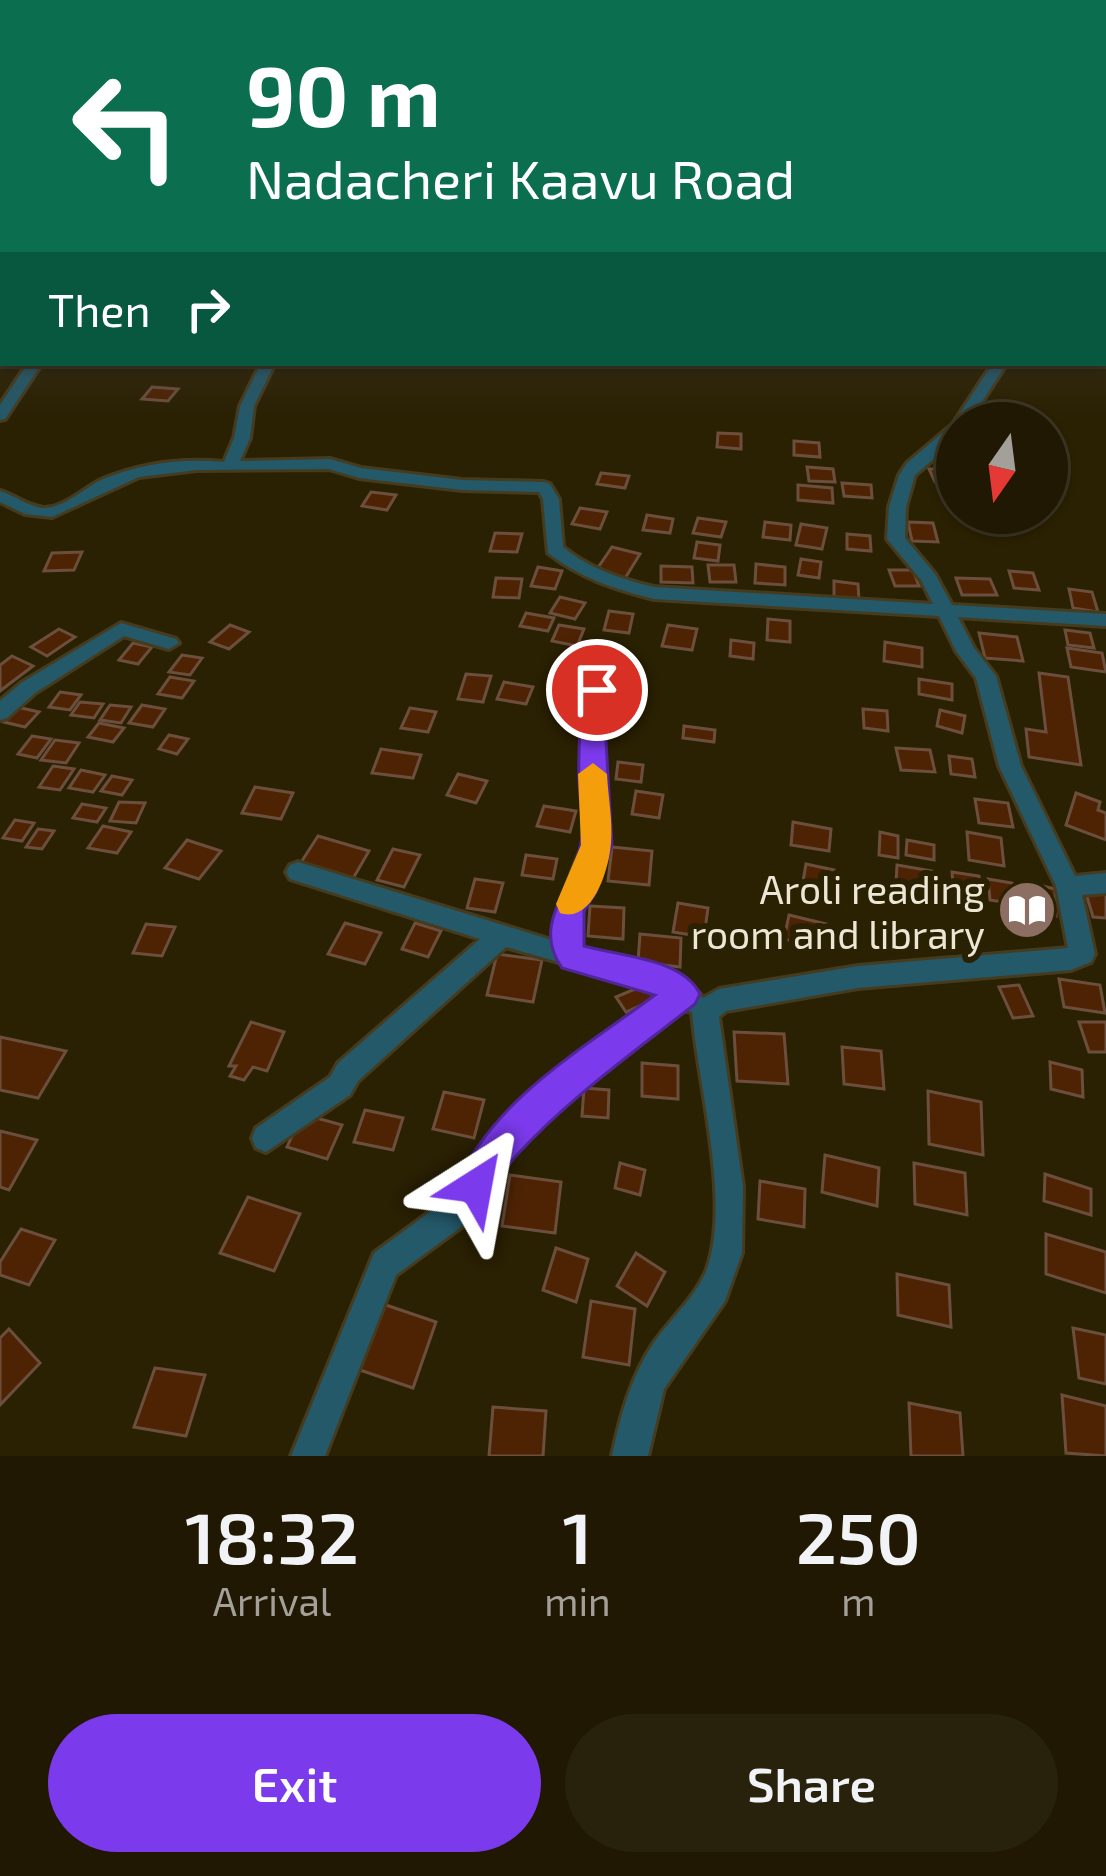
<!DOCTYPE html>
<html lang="en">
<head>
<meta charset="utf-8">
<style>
	:root { --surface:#201802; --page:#28210c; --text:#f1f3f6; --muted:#a2a099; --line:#3d3724; --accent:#7c3aed }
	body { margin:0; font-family:"Exo 2",sans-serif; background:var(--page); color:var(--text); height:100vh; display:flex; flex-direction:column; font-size:45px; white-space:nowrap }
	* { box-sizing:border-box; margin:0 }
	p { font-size:39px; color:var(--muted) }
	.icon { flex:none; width:66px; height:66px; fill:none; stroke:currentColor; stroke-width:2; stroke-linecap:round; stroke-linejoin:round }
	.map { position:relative; height:1456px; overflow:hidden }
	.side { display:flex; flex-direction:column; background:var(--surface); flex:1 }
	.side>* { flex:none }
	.banner { position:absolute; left:0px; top:0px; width:1107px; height:366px; box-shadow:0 3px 9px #0004,0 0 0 3px var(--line); background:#0b6e4f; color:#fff; overflow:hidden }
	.needle { width:78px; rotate:194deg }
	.controls { position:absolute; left:936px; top:402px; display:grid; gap:24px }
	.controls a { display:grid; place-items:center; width:132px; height:132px; border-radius:50%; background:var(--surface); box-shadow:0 3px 9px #0004,0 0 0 3px var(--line); font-size:60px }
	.pin { position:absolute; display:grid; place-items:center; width:102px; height:102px; color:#fff; margin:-51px; border:6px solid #fff; border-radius:50%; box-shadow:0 3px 12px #0007 }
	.me { position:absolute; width:132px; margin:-66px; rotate:34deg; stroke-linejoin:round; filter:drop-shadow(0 0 9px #0008) }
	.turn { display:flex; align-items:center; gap:42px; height:252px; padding:0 48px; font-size:54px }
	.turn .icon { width:156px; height:156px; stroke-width:2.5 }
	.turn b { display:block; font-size:84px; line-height:102px }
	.then { display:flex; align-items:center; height:114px; padding:0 48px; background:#0003; gap:24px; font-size:45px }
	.eta { display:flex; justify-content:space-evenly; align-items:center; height:204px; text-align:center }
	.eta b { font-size:72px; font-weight:600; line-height:84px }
	.primary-button { display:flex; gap:24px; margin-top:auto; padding:24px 48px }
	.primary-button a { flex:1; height:138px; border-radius:72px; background:var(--accent); color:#fff; font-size:48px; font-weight:600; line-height:138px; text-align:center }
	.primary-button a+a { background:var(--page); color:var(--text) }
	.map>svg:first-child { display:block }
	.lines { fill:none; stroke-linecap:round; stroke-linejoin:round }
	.canal { fill:#000b30; fill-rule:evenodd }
	.building { fill:#4e2303; stroke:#6c4e3d; stroke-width:3 }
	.street-casing { stroke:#453c20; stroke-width:6 }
	.street { fill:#24596a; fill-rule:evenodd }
	.route { fill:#7c3aed; stroke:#51269a; stroke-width:3 }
	.slow { fill:#f59e0b }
	.labels { text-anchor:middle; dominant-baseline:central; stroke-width:12; stroke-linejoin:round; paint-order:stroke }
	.poi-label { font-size:39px; fill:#ece6d5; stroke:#2a2002; text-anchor:end }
</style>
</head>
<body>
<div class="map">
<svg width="1106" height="1456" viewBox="0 0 1106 1456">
	<rect width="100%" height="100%" fill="#2a2002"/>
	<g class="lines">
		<!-- canal -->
		<rect class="canal" x="1104" y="214" width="2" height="6"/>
	</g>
	<!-- building -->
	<g class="building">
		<polygon points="152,387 178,389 168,401 142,399"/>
		<polygon points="718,433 741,434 741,449 717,447"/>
		<polygon points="794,441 819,443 820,457 794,455"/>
		<polygon points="807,467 833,469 835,482 809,481"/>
		<polygon points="929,469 957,469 957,482 935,482"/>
		<polygon points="601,473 629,476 625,488 597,484"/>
		<polygon points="842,483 871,485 872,498 844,496"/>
		<polygon points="798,485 832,488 833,503 798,500"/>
		<polygon points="371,492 396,495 387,510 362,506"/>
		<polygon points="580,508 607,512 600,529 572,524"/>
		<polygon points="647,515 673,519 670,533 643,530"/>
		<polygon points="698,518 726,522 721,537 693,533"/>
		<polygon points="765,522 791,525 790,540 763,537"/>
		<polygon points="908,522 933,523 938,542 912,541"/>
		<polygon points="801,524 827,528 822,549 796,545"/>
		<polygon points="495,533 522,534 517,552 490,551"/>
		<polygon points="847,534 870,536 871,551 847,549"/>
		<polygon points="697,542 720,545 718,561 694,558"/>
		<polygon points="612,547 640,554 624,580 595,572"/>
		<polygon points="82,552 74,570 44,571 52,553"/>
		<polygon points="801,559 821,562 819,578 798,575"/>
		<polygon points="756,564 785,567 785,585 755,583"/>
		<polygon points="708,565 734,565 736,582 710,582"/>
		<polygon points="661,566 692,567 693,583 661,582"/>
		<polygon points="538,567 562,571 555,589 531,586"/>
		<polygon points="889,570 913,570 919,586 895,586"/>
		<polygon points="1009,571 1033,573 1039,590 1014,588"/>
		<polygon points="496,578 522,579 519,598 493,597"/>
		<polygon points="956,578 990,579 997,595 962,595"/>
		<polygon points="834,581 858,584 859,600 834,597"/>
		<polygon points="1069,589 1092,592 1098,612 1073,608"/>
		<polygon points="560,597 585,603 575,619 550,613"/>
		<polygon points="609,611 633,614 629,633 604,630"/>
		<polygon points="526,613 554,618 548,631 520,626"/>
		<polygon points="768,619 790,621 790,642 767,640"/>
		<polygon points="230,625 249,632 229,649 210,642"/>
		<polygon points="559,625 584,629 577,646 552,641"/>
		<polygon points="668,625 697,629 692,650 662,646"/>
		<polygon points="59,629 75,637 47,656 31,647"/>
		<polygon points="1065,630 1090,633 1094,648 1068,645"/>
		<polygon points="979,633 1017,637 1023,661 985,658"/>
		<polygon points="731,640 754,643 753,659 730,656"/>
		<polygon points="885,642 922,648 922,667 884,661"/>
		<polygon points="133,643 152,647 138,664 119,660"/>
		<polygon points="1067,648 1102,653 1106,672 1071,667"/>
		<polygon points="182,655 202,658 190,675 169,672"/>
		<polygon points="12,656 33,666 0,691 0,665"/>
		<polygon points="1039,673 1068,677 1081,765 1029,757 1026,729 1046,732"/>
		<polygon points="466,674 491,676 483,702 458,699"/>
		<polygon points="170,677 194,681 182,698 158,694"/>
		<polygon points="919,679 952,684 952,700 919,694"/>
		<polygon points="504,682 533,687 526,704 497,699"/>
		<polygon points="60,692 81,695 70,710 49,707"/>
		<polygon points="80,702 103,704 94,718 71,715"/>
		<polygon points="110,705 131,707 121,723 100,720"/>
		<polygon points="142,705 165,709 153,727 129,723"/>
		<polygon points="17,707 39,712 25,727 4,722"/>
		<polygon points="410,708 436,712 428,732 401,728"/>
		<polygon points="863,709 887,711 888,731 864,728"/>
		<polygon points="940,710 965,716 962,733 937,726"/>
		<polygon points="99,723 124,728 113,742 88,737"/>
		<polygon points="684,726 715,730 714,742 683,738"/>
		<polygon points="169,735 188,739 177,754 159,749"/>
		<polygon points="32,736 51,739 37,758 18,754"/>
		<polygon points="55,740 79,743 66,763 41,760"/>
		<polygon points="896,748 930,750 935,772 901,770"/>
		<polygon points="381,749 421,755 413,778 372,773"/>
		<polygon points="949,756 972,759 975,777 951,774"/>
		<polygon points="618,762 643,765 641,782 616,779"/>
		<polygon points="53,766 74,769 60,790 39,787"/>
		<polygon points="81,770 105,775 93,792 69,788"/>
		<polygon points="458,774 487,781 476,803 447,795"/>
		<polygon points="112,776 132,780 122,795 101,791"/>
		<polygon points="255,787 293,793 281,819 242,813"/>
		<polygon points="636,791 663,795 659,818 632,814"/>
		<polygon points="1076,793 1100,802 1098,810 1106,813 1106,840 1066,825"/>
		<polygon points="975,799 1008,803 1013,827 979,823"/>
		<polygon points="119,802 145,803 136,823 110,821"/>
		<polygon points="82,804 106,808 97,822 73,818"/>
		<polygon points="544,806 576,811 570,832 537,826"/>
		<polygon points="15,820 34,823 22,841 3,838"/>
		<polygon points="793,822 831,829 829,851 791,845"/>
		<polygon points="103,826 131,832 117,853 88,848"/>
		<polygon points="38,829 54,831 42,849 26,847"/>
		<polygon points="880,832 898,836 898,858 879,855"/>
		<polygon points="967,832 1001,838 1004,866 969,860"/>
		<polygon points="318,836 369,851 351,882 298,867"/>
		<polygon points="187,840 221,851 199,879 165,868"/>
		<polygon points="907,840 934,845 934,860 906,855"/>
		<polygon points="612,847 652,851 649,885 608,881"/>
		<polygon points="393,849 420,855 404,887 377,880"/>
		<polygon points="526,855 557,859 553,879 522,875"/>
		<polygon points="806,864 834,870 830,894 802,887"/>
		<polygon points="897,865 932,871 936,905 895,900"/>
		<polygon points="952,872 979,876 982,900 954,896"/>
		<polygon points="475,879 503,883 495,912 467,908"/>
		<polygon points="988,879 1012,883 1015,904 990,900"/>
		<polygon points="1026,882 1055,889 1056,916 1027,910"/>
		<polygon points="1085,890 1106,892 1106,918 1093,917"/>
		<polygon points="678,903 708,908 704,937 673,932"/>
		<polygon points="590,906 624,908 623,939 588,936"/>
		<polygon points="789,915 830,925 826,950 784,939"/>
		<polygon points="345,923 381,933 365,964 328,954"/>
		<polygon points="415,923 441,931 428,957 402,949"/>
		<polygon points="146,924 175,927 162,956 133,953"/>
		<polygon points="640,934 681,938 680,967 638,962"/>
		<polygon points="497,954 542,960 533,1002 487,995"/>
		<polygon points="1059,979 1100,985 1105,1013 1064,1007"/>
		<polygon points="649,983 659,997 626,1012 616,997"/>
		<polygon points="1019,985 1033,1016 1013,1018 999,987"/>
		<polygon points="251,1022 284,1032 267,1071 253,1067 244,1080 230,1076 236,1066 229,1066"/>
		<polygon points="1079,1022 1106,1022 1106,1052 1089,1052"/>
		<polygon points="734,1032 784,1034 788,1084 737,1081"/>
		<polygon points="0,1037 66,1051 38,1098 0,1090"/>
		<polygon points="842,1047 881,1051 884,1089 844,1084"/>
		<polygon points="1050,1062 1082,1070 1083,1097 1051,1089"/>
		<polygon points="642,1063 678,1066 678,1099 642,1096"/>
		<polygon points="584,1088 609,1090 608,1118 582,1116"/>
		<polygon points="928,1091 981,1102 983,1155 929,1144"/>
		<polygon points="444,1092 484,1100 474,1138 433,1129"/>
		<polygon points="365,1110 403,1118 393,1150 354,1142"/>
		<polygon points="302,1114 342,1125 327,1159 287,1147"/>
		<polygon points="0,1131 37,1140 9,1190 0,1187"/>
		<polygon points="825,1155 879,1168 877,1206 822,1192"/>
		<polygon points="620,1163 645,1170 640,1195 615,1188"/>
		<polygon points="914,1163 965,1173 967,1215 915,1204"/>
		<polygon points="1045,1174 1091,1189 1091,1215 1044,1201"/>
		<polygon points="510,1175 561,1182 555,1233 502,1226"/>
		<polygon points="760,1181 805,1189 804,1227 758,1219"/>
		<polygon points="248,1197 300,1214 274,1271 220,1253"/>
		<polygon points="21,1229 55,1240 29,1285 0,1275 0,1262"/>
		<polygon points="1046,1234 1106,1252 1106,1293 1046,1274"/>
		<polygon points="556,1248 588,1259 576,1302 543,1290"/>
		<polygon points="636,1253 665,1272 647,1306 617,1286"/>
		<polygon points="897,1274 949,1285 951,1327 898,1315"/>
		<polygon points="591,1301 635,1309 629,1365 583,1357"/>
		<polygon points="383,1304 436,1322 413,1388 357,1369"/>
		<polygon points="1073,1328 1106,1335 1106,1384 1079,1378"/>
		<polygon points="9,1329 40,1363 0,1405 0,1338"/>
		<polygon points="155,1368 205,1375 186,1436 134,1427"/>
		<polygon points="1062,1395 1106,1406 1106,1456 1066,1453"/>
		<polygon points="909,1403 960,1413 963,1456 911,1456"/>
		<polygon points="493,1407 546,1411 543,1456 489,1456"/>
	</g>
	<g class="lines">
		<!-- street casing -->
		<g class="street-casing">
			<g id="street">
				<rect x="1104" y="317" width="2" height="8"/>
				<rect x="0" y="323" width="3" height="8"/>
				<polygon points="28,363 42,363 5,419 0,420 0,405"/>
				<path d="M261,363H275L254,406L250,438L240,461L330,459L361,468L462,480L544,482L550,484L559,499L563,547C590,569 621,579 654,587L933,604L921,580L887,539L889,507L899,475L907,463L953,424L993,363H1007L968,423H957V439L915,475L906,507L905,538L935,574L952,605L1106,614V626L958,617L974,648L996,676L1021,766L1075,876L1106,873V893L1082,895L1095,954L1091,962L1071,970L858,988L726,1011L719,1017L743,1187L742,1253L725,1301L664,1389L648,1456H612C620,1417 631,1377 653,1344C670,1319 696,1297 707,1269C731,1200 698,1085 692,1012L683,1010L562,1102L508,1158L464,1225L396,1275L325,1456H291L374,1253L442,1203L488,1138L542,1084L661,995L653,989L506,947L358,1081L350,1095L266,1152L256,1148L252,1138L256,1128L330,1077L338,1063L480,939L290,879L286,872L290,865L298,862L555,941L559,905L585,839L581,747L587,690L597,683L607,690L603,747L608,839L580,919L582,949C623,959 677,964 703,998L719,989L858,966L1068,948L1056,886L999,766L976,678L956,651L939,616L654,599C615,589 580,578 548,553L543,499L539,492L462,490L359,478L329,469L197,470L139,477L52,517L25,514L0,502V491C14,495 29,507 44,508C65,508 85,487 103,479C142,463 183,458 224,462L234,438L240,406Z"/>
				<polygon points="121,623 176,639 179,643 169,649 124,636 35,693 7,718 0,720 0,701 21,683"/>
			</g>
		</g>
		<!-- street -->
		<use href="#street" class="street"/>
	</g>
	<!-- sky -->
	<linearGradient id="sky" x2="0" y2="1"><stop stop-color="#171201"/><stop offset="0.51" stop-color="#444239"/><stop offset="1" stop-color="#444239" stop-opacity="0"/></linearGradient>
	<rect width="1106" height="418" fill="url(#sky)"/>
	<!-- route -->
	<path class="route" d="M597,681L610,690L606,741L612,845L596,892L584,911V946C618,956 683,958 700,994L695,1004C633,1053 569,1098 516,1156C500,1173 498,1196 476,1205L462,1199L456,1186C492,1100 584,1048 655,995L562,968C531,925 572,890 580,847C585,828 580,803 579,782C578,751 580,721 584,690Z"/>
	<!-- slow -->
	<path class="slow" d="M593,763L607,774C608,796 613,821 611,843C609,869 593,924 560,913L556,904L581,845L578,774Z"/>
	<!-- icons -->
	<defs>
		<g id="library-disc" transform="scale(3)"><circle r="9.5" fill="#8d6e63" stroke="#2a2002"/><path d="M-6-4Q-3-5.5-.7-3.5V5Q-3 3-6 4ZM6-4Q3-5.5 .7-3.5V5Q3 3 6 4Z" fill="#fff"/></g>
	</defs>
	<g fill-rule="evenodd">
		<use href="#library-disc" x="1027" y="910"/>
	</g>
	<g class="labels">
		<!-- poi labels -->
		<g class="poi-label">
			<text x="985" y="888">Aroli reading<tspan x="985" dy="45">room and library</tspan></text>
		</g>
	</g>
</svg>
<div class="controls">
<a><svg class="needle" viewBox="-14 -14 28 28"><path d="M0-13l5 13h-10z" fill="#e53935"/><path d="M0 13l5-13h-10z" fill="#a2a099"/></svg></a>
</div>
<div class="pin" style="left:597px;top:690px;background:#d93025"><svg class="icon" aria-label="arrive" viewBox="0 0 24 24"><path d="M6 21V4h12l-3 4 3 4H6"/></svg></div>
<svg class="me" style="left:476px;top:1186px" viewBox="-20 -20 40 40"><path d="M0-17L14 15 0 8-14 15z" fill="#7c3aed" stroke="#fff" stroke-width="4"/></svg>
<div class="banner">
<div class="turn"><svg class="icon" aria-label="left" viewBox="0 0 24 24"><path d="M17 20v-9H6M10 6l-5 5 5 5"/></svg><div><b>90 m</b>Nadacheri Kaavu Road</div></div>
<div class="then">Then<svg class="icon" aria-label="right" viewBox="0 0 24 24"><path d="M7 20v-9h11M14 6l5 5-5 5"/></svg></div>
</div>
</div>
<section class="side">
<div class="eta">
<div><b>18:32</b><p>Arrival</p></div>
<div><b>1</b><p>min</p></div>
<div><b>250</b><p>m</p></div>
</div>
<div class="primary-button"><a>Exit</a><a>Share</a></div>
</section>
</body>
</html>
